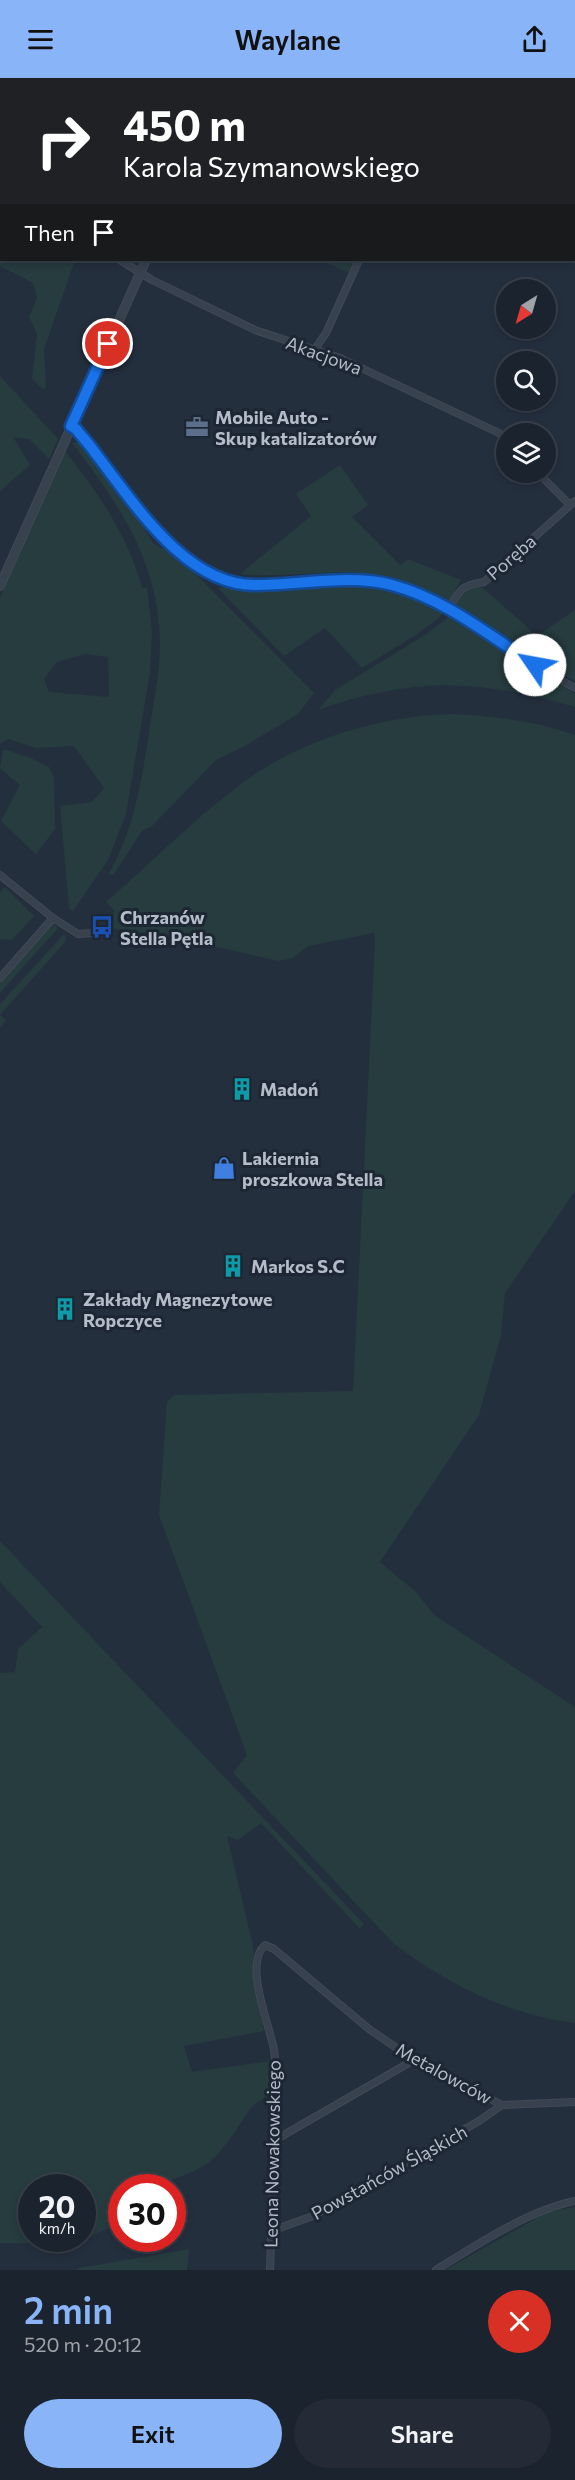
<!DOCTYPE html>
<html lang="en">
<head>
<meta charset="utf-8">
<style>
	:root { --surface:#1b232e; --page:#242b36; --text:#f1f3f6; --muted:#a0a4aa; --line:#39404a; --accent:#8ab4f8 }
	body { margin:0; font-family:Commissioner,sans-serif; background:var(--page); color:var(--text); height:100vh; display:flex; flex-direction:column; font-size:22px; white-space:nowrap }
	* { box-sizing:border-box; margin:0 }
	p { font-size:20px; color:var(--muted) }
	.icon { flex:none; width:33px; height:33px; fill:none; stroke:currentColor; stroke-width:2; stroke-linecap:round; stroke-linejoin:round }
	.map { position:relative; height:2192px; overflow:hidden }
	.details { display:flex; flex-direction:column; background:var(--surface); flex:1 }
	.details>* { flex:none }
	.guide { position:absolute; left:0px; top:0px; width:576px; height:183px; box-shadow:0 3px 9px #0003,0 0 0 2px var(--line); background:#202124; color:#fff; overflow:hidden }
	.needle { width:39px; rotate:217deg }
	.fabs { position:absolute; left:496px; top:201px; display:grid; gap:12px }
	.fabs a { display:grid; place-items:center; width:60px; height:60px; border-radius:50%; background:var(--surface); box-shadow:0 3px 9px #0003,0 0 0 2px var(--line); font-size:30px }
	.speed { position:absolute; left:18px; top:2096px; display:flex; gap:12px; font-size:30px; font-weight:700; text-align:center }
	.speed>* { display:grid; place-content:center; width:78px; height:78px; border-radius:50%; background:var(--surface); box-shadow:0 3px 9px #0003,0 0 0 2px var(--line); line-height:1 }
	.speed small { font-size:15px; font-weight:400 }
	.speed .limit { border:9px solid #d22; background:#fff; color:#111 }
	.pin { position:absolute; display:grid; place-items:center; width:51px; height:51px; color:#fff; margin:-26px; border:3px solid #fff; border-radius:50%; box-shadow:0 2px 6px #0007 }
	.me { position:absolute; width:66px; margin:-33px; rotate:303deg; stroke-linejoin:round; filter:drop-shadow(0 0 4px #0008) }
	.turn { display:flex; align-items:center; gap:21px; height:126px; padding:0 24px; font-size:27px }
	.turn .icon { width:78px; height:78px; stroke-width:2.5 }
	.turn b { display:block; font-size:42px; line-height:51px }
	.then { display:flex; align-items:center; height:57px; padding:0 24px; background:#0003; gap:12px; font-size:22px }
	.round { display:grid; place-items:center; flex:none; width:63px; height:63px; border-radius:32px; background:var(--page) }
	.overview { display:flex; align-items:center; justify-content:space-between; height:102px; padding:0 24px }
	h1 { font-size:36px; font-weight:600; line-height:45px; color:var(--accent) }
	.primary-button { display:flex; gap:12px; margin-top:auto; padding:12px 24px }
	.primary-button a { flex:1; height:69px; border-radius:36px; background:var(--accent); color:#111; font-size:24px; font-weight:600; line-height:69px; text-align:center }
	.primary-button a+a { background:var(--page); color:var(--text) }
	header { display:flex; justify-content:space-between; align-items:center; height:78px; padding:0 24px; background:var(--accent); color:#111; font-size:27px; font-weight:600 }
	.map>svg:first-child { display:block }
	.green { fill:#263c3f; fill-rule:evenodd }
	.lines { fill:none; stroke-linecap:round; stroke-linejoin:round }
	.minor-casing { stroke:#414a57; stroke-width:8 }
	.tertiary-casing { stroke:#414a57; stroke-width:10 }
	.minor { stroke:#38414e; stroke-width:6 }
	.tertiary { stroke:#38414e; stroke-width:8 }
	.route-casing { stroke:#114b97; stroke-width:15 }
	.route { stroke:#1a73e8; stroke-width:10 }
	.labels { text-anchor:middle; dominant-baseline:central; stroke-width:6; stroke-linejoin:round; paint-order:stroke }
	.street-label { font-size:18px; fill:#b4bcc9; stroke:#1d2633 }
	.poi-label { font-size:18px; font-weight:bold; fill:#b4bcc9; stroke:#1d2633; text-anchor:start }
</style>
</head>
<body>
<header><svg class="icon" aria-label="menu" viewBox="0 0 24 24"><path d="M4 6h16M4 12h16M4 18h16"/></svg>Waylane<svg class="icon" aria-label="share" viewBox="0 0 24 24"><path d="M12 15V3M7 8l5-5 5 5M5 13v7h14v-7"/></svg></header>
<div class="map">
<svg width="575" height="2192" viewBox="0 0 575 2192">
	<rect width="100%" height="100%" fill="#242f3e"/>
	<!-- green -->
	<g class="green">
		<polygon points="0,0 175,0 2,2 1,43"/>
		<polygon points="1,166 2,182 75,182 44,271 46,309 43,311 32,301 37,256 29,239 37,220 33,205 0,188"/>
		<polygon points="320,182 354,182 349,195"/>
		<polygon points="0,298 58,361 49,381 29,361 13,359 30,387 0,413"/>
		<path d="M72,365H82L141,445L154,466L179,479L314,615L298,636L245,668L216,682L152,748L142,753L114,796L108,797C133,754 140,710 148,662C152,630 160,598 160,566C159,484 120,427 72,365Z"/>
		<path d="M65,373C98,415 128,457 142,510H147L152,554L150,595L126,736L108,782L73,833L69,830L60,728L92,724L104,710L74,668L36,670L8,661L0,666V520ZM85,576L108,579L109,619L49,614L44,601L57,584Z"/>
		<path d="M340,387L368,427L352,439L400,487L408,481L461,502L449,523C438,526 409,503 394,500C345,487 290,501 240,496L311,438L296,416Z"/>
		<path d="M357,507C388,508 415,517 442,533L441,538L419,555L362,590L325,550L284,578L218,510L227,509L253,513Z"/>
		<path d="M478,509L483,510L534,555L518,568L455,532L453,527C461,517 465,511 478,509Z"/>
		<polygon points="575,532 575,603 539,583 531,562"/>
		<path d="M450,538L575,616V629C481,601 411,599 318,632L335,612L425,557Z"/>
		<path d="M452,636C494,638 535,643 575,657V1113L505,1215L501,1257L479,1337L380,1484L416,1514L434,1537L575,1629V1945C508,1937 448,1906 394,1866L233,1695L247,1677L159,1437L167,1324L174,1317L353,1313L375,864L374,855L308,868L293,880L279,883L194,864L113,850L114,832L106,824C152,784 196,739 245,703C303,661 380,638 452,636Z"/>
		<polygon points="3,671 31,680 49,689 54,699 55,751 36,776 1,743 20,707 0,690"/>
		<polygon points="5,809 34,838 12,862 0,861 0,814"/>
		<polygon points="53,846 58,850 0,915 0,905"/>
		<polygon points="64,856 66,859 65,864 0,937 6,942 0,950 0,926"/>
		<path d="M0,1463L364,1846L360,1851L261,1745L238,1762L227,1758L253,1868L255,1911L264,1953L184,1968L192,1994L270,1983C270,1992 271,2002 270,2011C269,2021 257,2022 251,2030C239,2046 223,2076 205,2087C180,2102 150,2109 122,2109L121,2116L113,2119L117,2147L73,2165H0V1595L15,1594L18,1571L42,1549L0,1504ZM32,2109H82V2160H32Z"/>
		<polygon points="575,2129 575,2192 445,2192 549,2133"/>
		<polygon points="189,2171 187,2192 77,2192 79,2190"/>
	</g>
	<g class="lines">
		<!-- minor casing -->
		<g class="minor-casing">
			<g id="minor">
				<polyline points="449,2 450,0"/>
				<polyline points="0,48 2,50"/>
				<polyline points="120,182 152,202 255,252 340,280 499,355 507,363"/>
				<polyline points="315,271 326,255 359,182"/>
				<path d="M71,348L77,351C84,362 93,372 102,383C136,431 191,508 256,507C299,506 352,496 393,507C460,526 514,578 575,610"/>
				<polyline points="537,394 570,427"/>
				<path d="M448,531C461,511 460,508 484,504L575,423"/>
				<polyline points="0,797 53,840 78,856 108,854"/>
				<polyline points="0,900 53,840"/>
				<polyline points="275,2062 414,1982"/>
				<polyline points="271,2153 313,2138 479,2043 502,2027"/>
				<path d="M270,2192C272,2137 274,2082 274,2027C274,2009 277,1990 274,1972C270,1948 243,1886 265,1867L274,1871L369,1951L414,1982L502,2027L575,2024"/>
				<path d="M436,2192C476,2167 529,2132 575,2123"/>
			</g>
		</g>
		<!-- tertiary casing -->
		<g class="tertiary-casing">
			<g id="tertiary">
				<polyline points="226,2 227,0"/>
				<polyline points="0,508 146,182"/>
			</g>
		</g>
		<!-- minor -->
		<use href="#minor" class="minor"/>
		<!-- tertiary -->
		<use href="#tertiary" class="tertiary"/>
	</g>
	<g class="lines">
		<!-- route casing -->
		<g class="route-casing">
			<path id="route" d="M108,266L71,348L76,351C83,360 90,367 96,376C134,425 186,508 256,507C299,507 351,496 392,507C445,521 490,558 535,587"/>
		</g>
		<!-- route -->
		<use href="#route" class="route"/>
	</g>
	<!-- icons -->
	<defs>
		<g id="office-bare" transform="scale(1.8)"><path d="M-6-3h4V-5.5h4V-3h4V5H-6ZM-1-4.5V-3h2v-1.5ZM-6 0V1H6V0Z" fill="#5c6f8a" stroke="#1d2633" stroke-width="2.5" paint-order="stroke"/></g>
		<g id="bus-bare" transform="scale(1.8)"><path d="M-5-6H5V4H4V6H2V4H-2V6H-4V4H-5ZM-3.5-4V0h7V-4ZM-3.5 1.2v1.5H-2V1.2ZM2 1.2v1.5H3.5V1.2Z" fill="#1a4fb4" stroke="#1d2633" stroke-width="2.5" paint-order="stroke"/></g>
		<g id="building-bare" transform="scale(1.8)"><path d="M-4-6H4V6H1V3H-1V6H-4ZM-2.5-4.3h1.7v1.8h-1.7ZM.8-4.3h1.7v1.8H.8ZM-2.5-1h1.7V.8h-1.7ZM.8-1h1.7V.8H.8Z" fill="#0f9aa8" stroke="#1d2633" stroke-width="2.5" paint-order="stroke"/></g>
		<g id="shop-bare" transform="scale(1.8)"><path d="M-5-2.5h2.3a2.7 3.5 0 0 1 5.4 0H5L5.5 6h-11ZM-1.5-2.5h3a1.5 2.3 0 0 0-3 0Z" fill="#3f7fe0" stroke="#1d2633" stroke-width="2.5" paint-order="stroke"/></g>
	</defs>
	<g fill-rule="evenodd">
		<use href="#office-bare" x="197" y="349"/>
		<use href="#bus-bare" x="102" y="849"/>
		<use href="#building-bare" x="242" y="1011"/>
		<use href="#shop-bare" x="224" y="1090"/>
		<use href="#building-bare" x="233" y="1188"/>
		<use href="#building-bare" x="65" y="1231"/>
	</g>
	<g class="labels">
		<!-- street labels -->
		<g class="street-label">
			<text transform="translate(324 277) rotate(20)">Akacjowa</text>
			<text transform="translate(511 479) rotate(-41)">Poręba</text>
			<text transform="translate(444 1995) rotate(29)">Metalowców</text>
			<text transform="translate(272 2076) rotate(-89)">Leona Nowakowskiego</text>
			<text transform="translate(389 2094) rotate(-29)">Powstańców Śląskich</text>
		</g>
		<!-- poi labels -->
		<g class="poi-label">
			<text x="215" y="339">Mobile Auto -<tspan x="215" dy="21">Skup katalizatorów</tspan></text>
			<text x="120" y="839">Chrzanów<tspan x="120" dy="21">Stella Pętla</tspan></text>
			<text x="260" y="1011">Madoń</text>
			<text x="242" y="1080">Lakiernia<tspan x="242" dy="21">proszkowa Stella</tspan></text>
			<text x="251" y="1188">Markos S.C</text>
			<text x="83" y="1221">Zakłady Magnezytowe<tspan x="83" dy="21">Ropczyce</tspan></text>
		</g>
	</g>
</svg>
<div class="fabs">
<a><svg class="needle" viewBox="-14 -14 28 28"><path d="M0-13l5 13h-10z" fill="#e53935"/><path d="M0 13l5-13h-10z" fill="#a0a4aa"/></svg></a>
<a><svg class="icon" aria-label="search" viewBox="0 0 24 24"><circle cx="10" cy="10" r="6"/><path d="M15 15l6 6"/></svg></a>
<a><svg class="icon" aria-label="layers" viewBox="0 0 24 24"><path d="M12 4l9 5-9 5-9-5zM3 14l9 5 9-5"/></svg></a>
</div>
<div class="speed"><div>20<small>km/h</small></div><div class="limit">30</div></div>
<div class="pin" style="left:108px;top:266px;background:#d93025"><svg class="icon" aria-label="arrive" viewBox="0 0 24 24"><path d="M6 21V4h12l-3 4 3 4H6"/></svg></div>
<svg class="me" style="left:535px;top:587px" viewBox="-20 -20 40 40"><circle r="19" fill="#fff"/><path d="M0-13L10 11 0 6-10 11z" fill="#1a73e8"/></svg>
<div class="guide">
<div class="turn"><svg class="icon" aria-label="right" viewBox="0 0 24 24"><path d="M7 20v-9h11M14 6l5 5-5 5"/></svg><div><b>450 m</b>Karola Szymanowskiego</div></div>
<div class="then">Then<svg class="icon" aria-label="arrive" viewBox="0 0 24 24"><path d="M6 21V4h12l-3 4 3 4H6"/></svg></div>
</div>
</div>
<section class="details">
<div class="overview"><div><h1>2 min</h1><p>520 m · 20:12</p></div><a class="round" style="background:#d93025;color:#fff"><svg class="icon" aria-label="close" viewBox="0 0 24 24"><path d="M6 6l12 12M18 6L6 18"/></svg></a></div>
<div class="primary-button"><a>Exit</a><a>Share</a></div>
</section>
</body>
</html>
